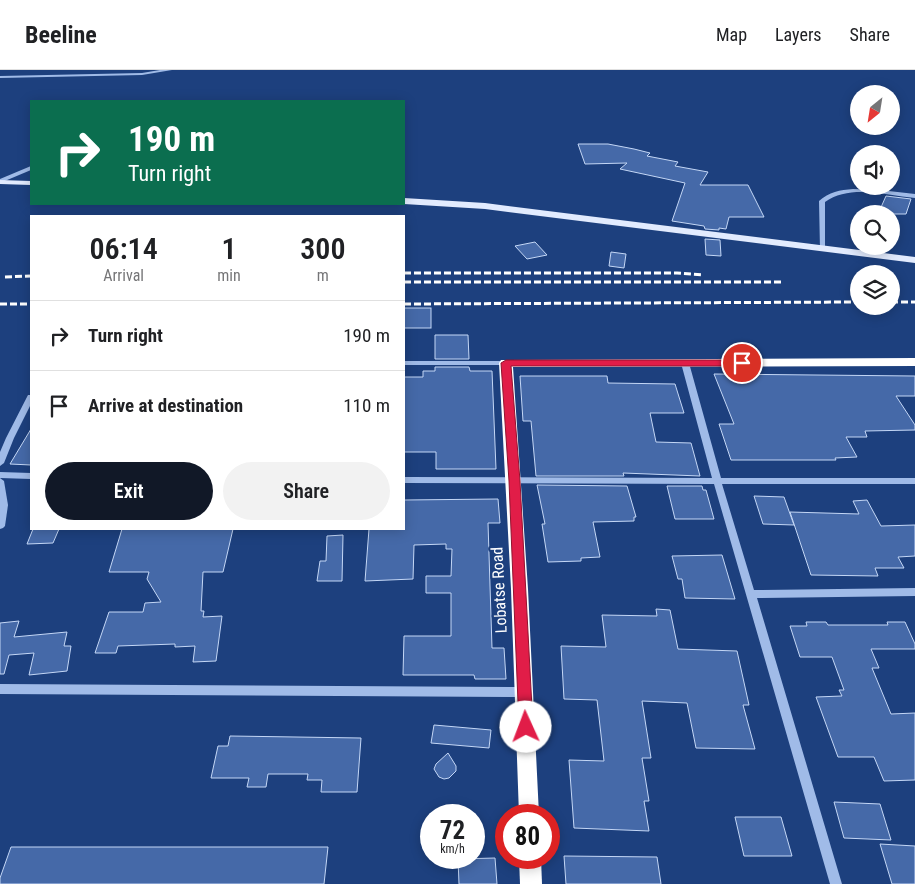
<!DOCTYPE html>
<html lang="en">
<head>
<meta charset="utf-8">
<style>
	:root { --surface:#fff; --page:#f2f2f2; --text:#202124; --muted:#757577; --line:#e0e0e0; --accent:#111827 }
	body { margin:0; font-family:"Roboto Condensed",sans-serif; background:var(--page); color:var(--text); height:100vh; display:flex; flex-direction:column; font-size:19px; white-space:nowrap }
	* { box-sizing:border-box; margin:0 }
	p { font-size:16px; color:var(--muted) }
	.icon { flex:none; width:28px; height:28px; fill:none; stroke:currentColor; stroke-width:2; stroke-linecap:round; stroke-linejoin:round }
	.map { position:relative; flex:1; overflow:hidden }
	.side { position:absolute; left:30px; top:145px; width:375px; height:315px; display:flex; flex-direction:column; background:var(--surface); border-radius:0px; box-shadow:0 2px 12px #0003 }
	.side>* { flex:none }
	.banner { position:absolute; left:30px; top:30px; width:375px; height:105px; border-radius:0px; box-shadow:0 2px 12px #0003; background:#0b6e4f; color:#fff; overflow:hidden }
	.needle { width:32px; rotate:210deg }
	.tools { position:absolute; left:850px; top:15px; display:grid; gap:10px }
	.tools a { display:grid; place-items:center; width:50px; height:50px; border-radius:50%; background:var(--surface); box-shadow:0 2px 12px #0003; font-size:25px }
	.speed { position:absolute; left:420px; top:734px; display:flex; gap:10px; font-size:25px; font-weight:700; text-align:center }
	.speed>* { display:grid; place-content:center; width:65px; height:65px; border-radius:50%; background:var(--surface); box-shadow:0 2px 12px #0003; line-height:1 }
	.speed small { font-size:12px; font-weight:400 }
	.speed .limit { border:8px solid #d22; background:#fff; color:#111 }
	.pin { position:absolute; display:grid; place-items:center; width:42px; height:42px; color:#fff; margin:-21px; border:2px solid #fff; border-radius:50%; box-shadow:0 1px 5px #0007 }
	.me { position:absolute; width:55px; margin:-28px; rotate:358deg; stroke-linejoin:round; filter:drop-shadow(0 0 4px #0008) }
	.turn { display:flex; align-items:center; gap:18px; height:105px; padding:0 15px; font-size:22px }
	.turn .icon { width:65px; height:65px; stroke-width:2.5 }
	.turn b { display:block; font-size:35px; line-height:42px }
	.eta { display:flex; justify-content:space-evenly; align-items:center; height:85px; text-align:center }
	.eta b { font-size:30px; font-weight:600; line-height:35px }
	.action { display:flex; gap:10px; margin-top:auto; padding:10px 15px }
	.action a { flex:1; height:58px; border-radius:30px; background:var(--accent); color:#fff; font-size:20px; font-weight:600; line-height:58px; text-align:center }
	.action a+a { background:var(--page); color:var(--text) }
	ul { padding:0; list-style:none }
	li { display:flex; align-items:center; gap:15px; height:70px; padding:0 15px; border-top:1px solid var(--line) }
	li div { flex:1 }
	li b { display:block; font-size:19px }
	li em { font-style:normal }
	header { display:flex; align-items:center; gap:30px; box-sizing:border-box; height:70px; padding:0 25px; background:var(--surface); border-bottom:1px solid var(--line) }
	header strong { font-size:24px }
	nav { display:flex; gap:28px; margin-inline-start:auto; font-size:18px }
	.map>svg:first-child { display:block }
	.building { fill:#4569a8; stroke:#c4d7f6 }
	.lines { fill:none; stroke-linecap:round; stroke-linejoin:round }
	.minor { fill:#a0bbe8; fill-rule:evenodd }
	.major { fill:#e2ebfe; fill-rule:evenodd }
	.highway { fill:#fff; fill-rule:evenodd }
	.rail { stroke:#fff; stroke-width:3; stroke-dasharray:7 3; stroke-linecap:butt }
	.route { fill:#e11d48; stroke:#92132f }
	.labels { text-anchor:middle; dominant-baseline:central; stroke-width:4.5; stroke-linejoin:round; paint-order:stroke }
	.street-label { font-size:16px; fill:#fff; stroke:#1d407e }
</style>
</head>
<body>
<header>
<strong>Beeline</strong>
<nav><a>Map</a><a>Layers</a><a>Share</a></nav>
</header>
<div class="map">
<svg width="915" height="814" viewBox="0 0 915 814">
	<rect width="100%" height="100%" fill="#1d407e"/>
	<!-- building -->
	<g class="building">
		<polygon points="578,74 608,74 634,79 650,83 647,86 678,92 675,96 708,102 700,115 748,115 764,147 729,147 726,159 719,158 719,160 705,159 704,156 672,151 685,113 620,99 627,93 585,94"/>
		<polygon points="886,126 911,129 906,144 878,144"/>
		<polygon points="705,169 720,170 721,186 706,185"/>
		<polygon points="535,172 547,185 527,189 515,176"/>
		<polygon points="611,182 626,184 624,198 609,196"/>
		<rect x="404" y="238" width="27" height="20"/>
		<polygon points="435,265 468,265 469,289 435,289"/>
		<polygon points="435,297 469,297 470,301 492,301 496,399 436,399 436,382 404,382 404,307 423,307 423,301 435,301"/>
		<polygon points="714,304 915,306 915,326 896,326 915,355 915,360 865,361 867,367 846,367 857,387 835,388 836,390 731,390 719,354 734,354"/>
		<polygon points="520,306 607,306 608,313 675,314 684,343 650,343 656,372 691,373 700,406 623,403 624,406 536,406 531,351 523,351"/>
		<polygon points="31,359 31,395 10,394"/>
		<polygon points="537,415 627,416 636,447 634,447 634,451 593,452 600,487 581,488 581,491 548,492 542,454 545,454"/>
		<polygon points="667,416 702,416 703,420 706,420 714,449 675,449"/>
		<polygon points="754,426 784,427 794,455 763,454"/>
		<polygon points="498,429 500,453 488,453 492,578 504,578 506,609 475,609 474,605 403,605 404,566 451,566 451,523 426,523 426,506 451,506 452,479 446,479 446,474 414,475 413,509 365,511 369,459 404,459 404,430"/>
		<polygon points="867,430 881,456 915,455 915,486 898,487 904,498 875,498 878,506 811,505 790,442 859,444 853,431"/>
		<polygon points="33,459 59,459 53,473 27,474"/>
		<polygon points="122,459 233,459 223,502 203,502 201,541 204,541 203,547 222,546 216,591 193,592 195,576 175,577 175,574 118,576 116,583 95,583 109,542 143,542 145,533 161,532 147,509 149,502 109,502"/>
		<polygon points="343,465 342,511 317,511 320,491 326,491 327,466"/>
		<polygon points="722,485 735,529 685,528 682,509 678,509 672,486"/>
		<polygon points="656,539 670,540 678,579 737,581 749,635 743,635 755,679 696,678 687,633 642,631 651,688 642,688 649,731 644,731 649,761 574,758 569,690 604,691 597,630 564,629 561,576 606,577 602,545 657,546"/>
		<polygon points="19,551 14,567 67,562 64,576 71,576 67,601 29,605 34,583 9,585 4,604 0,604 0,553"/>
		<polygon points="806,552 826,552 828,555 888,555 887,552 905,552 915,574 915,579 871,579 879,598 872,598 891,644 915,643 915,710 884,711 874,687 838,687 816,627 842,626 839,620 844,620 832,587 800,587 790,556 807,556"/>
		<polygon points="434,655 491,660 489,678 431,673"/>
		<polygon points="230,666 361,668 357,722 321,722 322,710 307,710 308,704 268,704 266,717 247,717 249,708 211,708 218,676 228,676"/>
		<polygon points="448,683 456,696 456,701 449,708 444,709 439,707 434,699 436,694"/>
		<polygon points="834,732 880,734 891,770 844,768"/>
		<polygon points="735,747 781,747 792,786 744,786"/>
		<polygon points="880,774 915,776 915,814 892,814"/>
		<polygon points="11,777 328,777 324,814 0,814 0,808"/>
		<polygon points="564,786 657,787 661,814 566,814"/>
		<polygon points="495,788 497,814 459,814 458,789"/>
	</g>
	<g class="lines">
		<!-- minor -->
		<g class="minor">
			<polygon points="160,0 172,0 142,5 0,8 0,6 142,3"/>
			<polygon points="31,96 31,100 0,113 0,109"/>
			<path d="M853,119L880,120L915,124V128C887,125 849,114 825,132V179L824,180H820L819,131C829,122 840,120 853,119Z"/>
			<polygon points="404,291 506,291 510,293 506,295 404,295"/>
			<polygon points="682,291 685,291 689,293 721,408 915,408 915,414 722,414 754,520 915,518 915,526 757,528 842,814 830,814 714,414 404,413 404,407 712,408 681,293"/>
			<polygon points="28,325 31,325 31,334 14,368 4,393 0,396 0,382 6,368"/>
			<polygon points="0,402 31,403 31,409 0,408"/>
			<polygon points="0,408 4,411 8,435 5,456 3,458 0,459"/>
			<polygon points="0,614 525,617 529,619 530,622 529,625 525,627 0,624"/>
		</g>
		<!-- major -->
		<g class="major">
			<polygon points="0,110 31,111 31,115 0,114"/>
			<polygon points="404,128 485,133 915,187 915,193 485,139 404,134"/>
		</g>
		<!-- highway -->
		<g class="highway">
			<polygon points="915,288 915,296 513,297 528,519 539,745 519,745 511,519 499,293 501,290"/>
			<polygon points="519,788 541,788 542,814 520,814"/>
		</g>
		<!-- rail -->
		<g class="rail">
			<polyline points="404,203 677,203 703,205"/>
			<polyline points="5,207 31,206"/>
			<polyline points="404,212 783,212"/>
			<polyline points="891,232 915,232"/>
			<polyline points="0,234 31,234"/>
			<polyline points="404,234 859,232"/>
		</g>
	</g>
	<!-- route -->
	<polygon class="route" points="506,290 742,290 747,293 742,296 511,296 520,411 533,657 531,661 526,663 521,661 519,657 509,411 501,293"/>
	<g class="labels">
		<!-- street labels -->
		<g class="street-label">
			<text transform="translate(499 520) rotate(-93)">Lobatse Road</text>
		</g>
	</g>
</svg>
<div class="tools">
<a><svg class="needle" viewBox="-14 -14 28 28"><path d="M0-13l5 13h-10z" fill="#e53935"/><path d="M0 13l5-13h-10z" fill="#757577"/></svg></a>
<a><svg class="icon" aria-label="sound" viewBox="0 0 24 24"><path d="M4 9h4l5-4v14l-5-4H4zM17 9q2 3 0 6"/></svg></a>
<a><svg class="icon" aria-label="search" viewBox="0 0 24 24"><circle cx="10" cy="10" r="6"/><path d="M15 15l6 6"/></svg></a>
<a><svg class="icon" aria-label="layers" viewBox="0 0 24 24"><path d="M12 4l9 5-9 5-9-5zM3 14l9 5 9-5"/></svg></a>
</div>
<div class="speed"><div>72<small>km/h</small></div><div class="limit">80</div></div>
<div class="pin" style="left:742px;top:293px;background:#d93025"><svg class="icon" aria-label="arrive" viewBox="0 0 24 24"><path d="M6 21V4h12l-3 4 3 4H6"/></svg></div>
<svg class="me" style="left:526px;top:657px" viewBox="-20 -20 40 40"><circle r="19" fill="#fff"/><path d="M0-13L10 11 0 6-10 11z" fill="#e11d48"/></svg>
<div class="banner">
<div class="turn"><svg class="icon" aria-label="right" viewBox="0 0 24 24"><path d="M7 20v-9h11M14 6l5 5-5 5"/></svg><div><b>190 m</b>Turn right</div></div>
</div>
<section class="side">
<div class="eta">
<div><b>06:14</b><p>Arrival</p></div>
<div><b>1</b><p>min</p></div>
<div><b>300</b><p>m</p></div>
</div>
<ul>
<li><svg class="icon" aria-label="right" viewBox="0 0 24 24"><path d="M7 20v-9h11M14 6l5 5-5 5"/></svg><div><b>Turn right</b></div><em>190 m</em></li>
<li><svg class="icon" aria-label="arrive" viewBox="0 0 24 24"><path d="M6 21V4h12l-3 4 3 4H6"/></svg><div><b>Arrive at destination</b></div><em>110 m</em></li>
</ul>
<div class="action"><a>Exit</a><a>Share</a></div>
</section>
</div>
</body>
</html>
